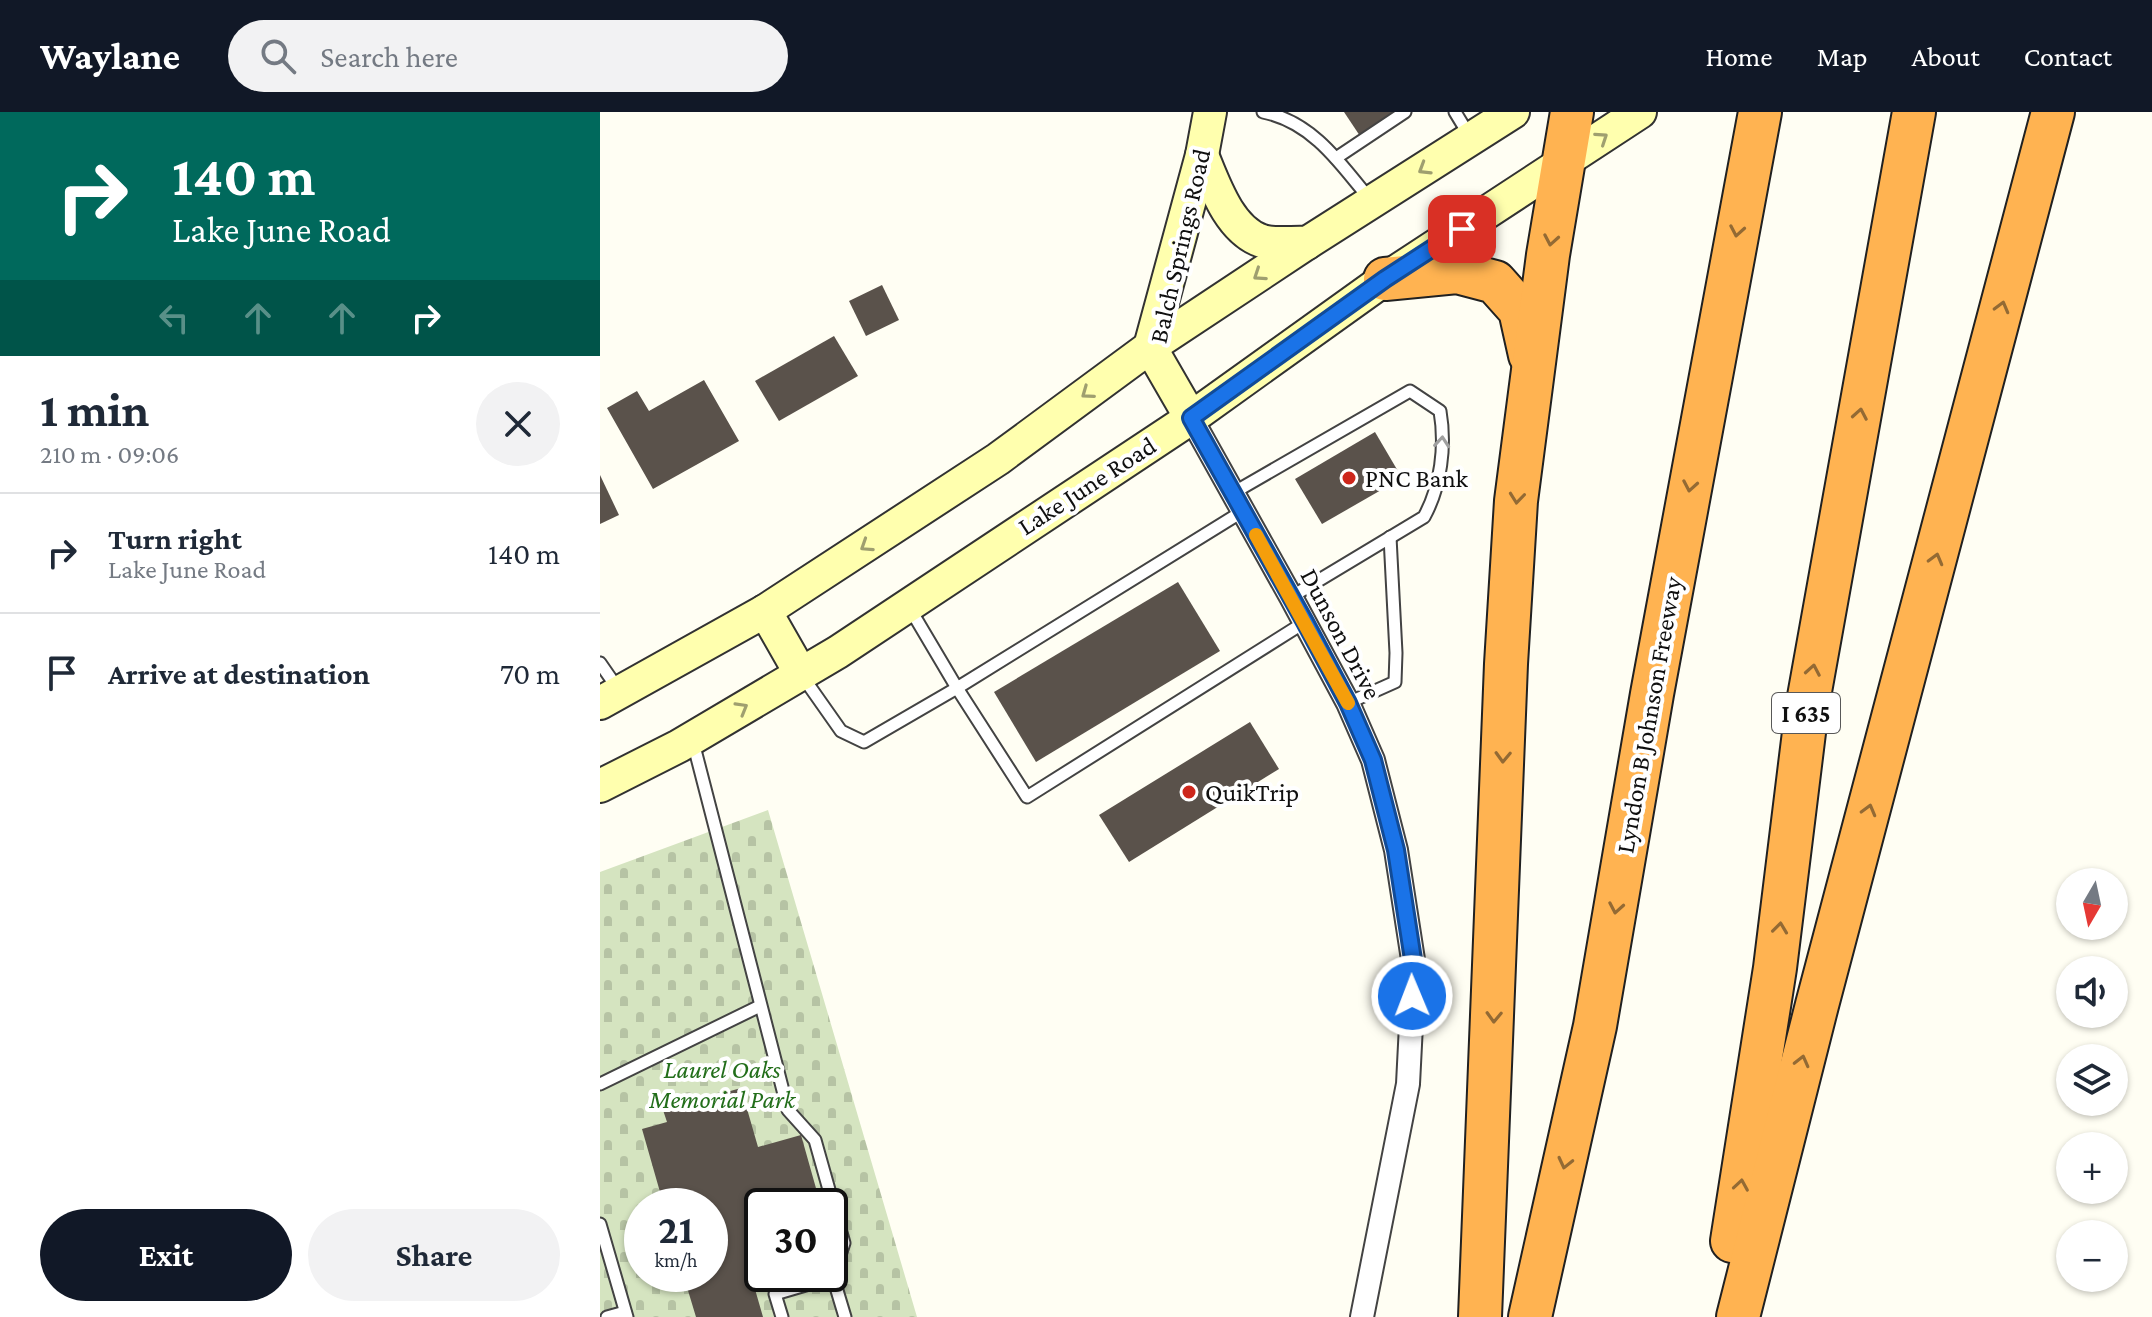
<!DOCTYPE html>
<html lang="en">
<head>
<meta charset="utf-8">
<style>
	:root { --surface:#fff; --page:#f2f2f3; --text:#1f2937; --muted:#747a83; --line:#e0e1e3; --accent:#111827 }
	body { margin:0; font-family:"Crimson Pro",serif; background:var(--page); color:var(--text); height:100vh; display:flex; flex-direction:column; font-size:30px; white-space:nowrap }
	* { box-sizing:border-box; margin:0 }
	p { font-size:26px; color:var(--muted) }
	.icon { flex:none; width:44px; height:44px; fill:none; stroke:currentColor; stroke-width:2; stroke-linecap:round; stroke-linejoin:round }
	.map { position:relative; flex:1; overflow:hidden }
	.drawer { display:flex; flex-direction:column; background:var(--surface); width:600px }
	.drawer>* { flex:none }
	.top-card { background:#00695c; color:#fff; overflow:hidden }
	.needle { width:52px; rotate:189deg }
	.buttons { position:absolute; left:1456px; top:756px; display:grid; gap:16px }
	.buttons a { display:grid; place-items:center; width:72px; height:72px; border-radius:50%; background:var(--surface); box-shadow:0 2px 6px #0004; font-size:40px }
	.speed { position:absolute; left:24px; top:1076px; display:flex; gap:16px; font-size:40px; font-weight:700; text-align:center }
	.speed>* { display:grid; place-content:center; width:104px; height:104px; border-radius:50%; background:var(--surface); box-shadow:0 2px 6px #0004; line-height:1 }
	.speed small { font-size:20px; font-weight:400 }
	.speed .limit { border:4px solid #111; border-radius:12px; background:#fff; color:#111 }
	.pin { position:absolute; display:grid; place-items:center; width:68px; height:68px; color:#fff; margin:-34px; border-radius:16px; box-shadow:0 4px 12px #0006 }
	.me { position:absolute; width:88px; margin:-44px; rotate:359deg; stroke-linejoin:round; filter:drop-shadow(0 0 6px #0008) }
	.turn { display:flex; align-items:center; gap:28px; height:168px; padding:0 40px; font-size:36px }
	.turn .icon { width:104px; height:104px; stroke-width:2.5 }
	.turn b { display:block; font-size:56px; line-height:68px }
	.lanes { display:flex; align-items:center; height:76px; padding:0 40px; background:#0003; justify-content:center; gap:40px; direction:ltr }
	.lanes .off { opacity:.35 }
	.round { display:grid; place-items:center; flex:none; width:84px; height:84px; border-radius:42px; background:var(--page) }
	.headline { display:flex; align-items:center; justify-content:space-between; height:136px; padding:0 40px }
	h1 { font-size:48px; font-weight:700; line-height:60px }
	.action { display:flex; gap:16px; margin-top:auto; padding:16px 40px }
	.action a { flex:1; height:92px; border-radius:48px; background:var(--accent); color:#fff; font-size:32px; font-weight:700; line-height:92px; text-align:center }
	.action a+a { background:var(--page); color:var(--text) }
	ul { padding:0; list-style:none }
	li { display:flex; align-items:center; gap:24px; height:120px; padding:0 40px; border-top:2px solid var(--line) }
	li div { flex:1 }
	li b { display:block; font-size:30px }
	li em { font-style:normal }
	header { display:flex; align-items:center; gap:48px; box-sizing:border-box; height:112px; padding:0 40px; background:var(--accent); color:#fff }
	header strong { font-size:38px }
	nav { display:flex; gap:44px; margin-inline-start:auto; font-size:28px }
	.search { width:560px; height:72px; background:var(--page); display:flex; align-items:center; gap:20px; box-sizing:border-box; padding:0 28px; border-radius:44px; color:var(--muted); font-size:30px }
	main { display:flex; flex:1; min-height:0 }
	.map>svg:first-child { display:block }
	.cemetery { fill:url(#cemetery-stones); fill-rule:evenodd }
	.building { fill:#5a524b }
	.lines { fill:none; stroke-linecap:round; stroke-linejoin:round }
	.lane-casing { stroke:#434343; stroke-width:15 }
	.street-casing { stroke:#434343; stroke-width:26 }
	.secondary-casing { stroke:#323232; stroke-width:36 }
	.highway-casing { stroke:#212121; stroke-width:46 }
	.lane { stroke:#fff; stroke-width:11 }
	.street { stroke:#fff; stroke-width:22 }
	.secondary { stroke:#ffffae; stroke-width:32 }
	.highway { stroke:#ffb351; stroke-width:42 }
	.oneway { stroke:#9f9f6f }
	.oneway2 { stroke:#936a34 }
	.oneway3 { stroke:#9f9f9f }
	.route-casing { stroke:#114b97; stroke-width:20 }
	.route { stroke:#1a73e8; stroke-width:14 }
	.slow { stroke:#f59e0b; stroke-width:14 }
	.poi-dot { fill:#cd261b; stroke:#fff; stroke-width:3 }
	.labels { text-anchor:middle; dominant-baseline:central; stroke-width:8; stroke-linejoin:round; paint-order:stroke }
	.shield { fill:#fff; stroke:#585858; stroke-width:2 }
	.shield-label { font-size:24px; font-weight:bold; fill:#101010 }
	.street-label { font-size:26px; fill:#101010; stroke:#fff }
	.poi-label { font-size:26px; fill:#101010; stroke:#fff; text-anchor:start }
	.park-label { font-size:26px; font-style:italic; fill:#226e1a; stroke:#fff }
</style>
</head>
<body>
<header>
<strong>Waylane</strong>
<div class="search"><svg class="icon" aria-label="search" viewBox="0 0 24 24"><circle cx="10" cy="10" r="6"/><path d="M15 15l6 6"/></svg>Search here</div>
<nav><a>Home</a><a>Map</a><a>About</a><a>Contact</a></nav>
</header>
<main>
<section class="drawer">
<div class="top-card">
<div class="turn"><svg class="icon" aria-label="right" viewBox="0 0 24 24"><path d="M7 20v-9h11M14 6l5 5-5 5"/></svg><div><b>140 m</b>Lake June Road</div></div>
<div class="lanes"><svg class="icon off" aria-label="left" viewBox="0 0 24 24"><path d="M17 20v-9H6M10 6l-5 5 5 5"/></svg><svg class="icon off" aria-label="ahead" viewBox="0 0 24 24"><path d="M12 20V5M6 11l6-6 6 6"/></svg><svg class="icon off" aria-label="ahead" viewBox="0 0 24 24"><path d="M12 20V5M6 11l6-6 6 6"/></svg><svg class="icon" aria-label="right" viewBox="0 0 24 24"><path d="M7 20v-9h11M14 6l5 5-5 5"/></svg></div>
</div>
<div class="headline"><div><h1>1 min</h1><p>210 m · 09:06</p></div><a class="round"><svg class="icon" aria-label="close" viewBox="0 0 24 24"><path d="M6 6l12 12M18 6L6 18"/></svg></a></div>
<ul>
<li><svg class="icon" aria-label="right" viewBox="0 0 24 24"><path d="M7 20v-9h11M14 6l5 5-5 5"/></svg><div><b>Turn right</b><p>Lake June Road</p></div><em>140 m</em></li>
<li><svg class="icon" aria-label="arrive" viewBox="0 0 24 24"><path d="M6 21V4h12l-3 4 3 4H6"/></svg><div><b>Arrive at destination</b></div><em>70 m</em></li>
</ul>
<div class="action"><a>Exit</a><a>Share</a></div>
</section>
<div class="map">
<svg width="1552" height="1205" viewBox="0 0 1552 1205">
	<defs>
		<pattern id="cemetery-stones" width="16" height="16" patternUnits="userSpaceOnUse" patternTransform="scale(2)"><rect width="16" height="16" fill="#d5e4c0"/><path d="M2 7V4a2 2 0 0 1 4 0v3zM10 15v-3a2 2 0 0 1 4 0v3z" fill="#b6c3a4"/></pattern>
	</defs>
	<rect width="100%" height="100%" fill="#fffef3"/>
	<!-- cemetery -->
	<path class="cemetery" d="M168,698L317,1205H0V760ZM42,1094H110V1162H42ZM162,1094H230V1162H162Z"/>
	<!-- building -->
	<g class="building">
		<polygon points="744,0 796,0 760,24"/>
		<polygon points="282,173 299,208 266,224 249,189"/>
		<polygon points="234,224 258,264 179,309 155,269"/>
		<polygon points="104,268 139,329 53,377 7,296 37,279 49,299"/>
		<polygon points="775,320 802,366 722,412 695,367"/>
		<polygon points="0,363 19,403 0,412"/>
		<polygon points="578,470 620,539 436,650 394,580"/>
		<polygon points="650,610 679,657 529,750 499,703"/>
		<polygon points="141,976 158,1035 201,1023 221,1094 162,1094 162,1134 144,1139 163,1205 96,1205 83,1162 110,1162 110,1094 64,1094 42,1017 67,1010 63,998"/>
	</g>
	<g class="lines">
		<!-- lane casing -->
		<g class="lane-casing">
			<g id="lane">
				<path d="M663,0C713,10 741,52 771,89"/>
				<polyline points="855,0 869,23"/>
				<polyline points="736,46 805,0"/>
				<path d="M633,381L810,279L840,299C846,334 841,374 824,405L691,485"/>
				<polyline points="309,495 357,576 427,685 705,510"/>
				<polyline points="0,551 18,577"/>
				<polyline points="203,565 241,619 264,630 357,576 643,399"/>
				<polyline points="748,591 795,570 796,541 790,425"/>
				<polyline points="93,630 188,998 215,1028 244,1131 233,1165 245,1205"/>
				<polyline points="0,972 160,894"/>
				<polyline points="0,1112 27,1205"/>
				<polyline points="7,1205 25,1200"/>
				<polyline points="182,1205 175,1182 233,1165"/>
			</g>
		</g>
		<!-- street casing -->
		<g class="street-casing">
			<polyline id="street" points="591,306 691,485 748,591 773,648 796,738 814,854 808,972 762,1205"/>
		</g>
		<!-- secondary casing -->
		<g class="secondary-casing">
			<g id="secondary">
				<path d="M602,43C614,72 629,118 662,129C675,133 694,130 707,131"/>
				<polyline points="591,306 550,235 602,43 610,0"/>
				<polyline points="165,499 201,562"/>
				<polyline points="0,591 165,499 398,347 550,235 707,131 913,0"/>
				<polyline points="0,674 79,634 238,540 591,306 785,167 1040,0"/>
			</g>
		</g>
		<!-- highway casing -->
		<g class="highway-casing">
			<g id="highway">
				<polyline points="785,167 857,160 895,170 920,198 930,243"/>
				<polyline points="1132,1129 1175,856 1207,596 1314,0"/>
				<polyline points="880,1205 906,552 916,389 948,143 972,0"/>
				<polyline points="930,1205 995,914 1052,582 1160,0"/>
				<polyline points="1138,1205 1217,893 1453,0"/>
			</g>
		</g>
		<!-- lane -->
		<use href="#lane" class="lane"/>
		<!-- street -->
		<use href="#street" class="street"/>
		<!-- secondary -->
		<use href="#secondary" class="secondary"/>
		<!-- highway -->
		<use href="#highway" class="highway"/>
	</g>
	<!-- one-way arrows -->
	<defs><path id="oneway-chevron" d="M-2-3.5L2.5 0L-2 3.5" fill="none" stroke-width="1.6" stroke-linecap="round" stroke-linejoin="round" transform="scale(2)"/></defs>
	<g class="oneway">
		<use href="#oneway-chevron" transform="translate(1002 26) rotate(-34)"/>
		<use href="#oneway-chevron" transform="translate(824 57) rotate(148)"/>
		<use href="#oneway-chevron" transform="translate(659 163) rotate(146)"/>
		<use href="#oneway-chevron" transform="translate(487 281) rotate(144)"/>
		<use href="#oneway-chevron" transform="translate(266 434) rotate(147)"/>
		<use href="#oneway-chevron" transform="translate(142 596) rotate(-30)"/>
	</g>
	<g class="oneway2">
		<use href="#oneway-chevron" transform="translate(1137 119) rotate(100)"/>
		<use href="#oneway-chevron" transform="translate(951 128) rotate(100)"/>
		<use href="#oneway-chevron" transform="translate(1402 195) rotate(-75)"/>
		<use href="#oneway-chevron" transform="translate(1260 302) rotate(-80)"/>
		<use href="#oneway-chevron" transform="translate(1090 374) rotate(100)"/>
		<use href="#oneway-chevron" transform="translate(917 386) rotate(96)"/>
		<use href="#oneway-chevron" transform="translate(1336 447) rotate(-75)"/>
		<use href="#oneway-chevron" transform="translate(1213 558) rotate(-80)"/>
		<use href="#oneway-chevron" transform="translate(903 645) rotate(92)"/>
		<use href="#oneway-chevron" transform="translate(1269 698) rotate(-75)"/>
		<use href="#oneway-chevron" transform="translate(1016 796) rotate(100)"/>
		<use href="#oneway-chevron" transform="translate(1180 816) rotate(-83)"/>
		<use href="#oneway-chevron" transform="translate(894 905) rotate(92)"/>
		<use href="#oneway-chevron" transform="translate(1202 949) rotate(-76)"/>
		<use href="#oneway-chevron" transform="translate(965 1051) rotate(103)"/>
		<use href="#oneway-chevron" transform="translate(1141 1073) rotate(-81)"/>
	</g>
	<use class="oneway3" href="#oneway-chevron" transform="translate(842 330) rotate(-85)"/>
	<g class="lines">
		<!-- route casing -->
		<g class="route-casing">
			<polyline id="route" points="812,884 814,854 796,738 773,648 748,591 705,510 591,306 785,167 862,117"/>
		</g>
		<!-- route -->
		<use href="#route" class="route"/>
		<!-- slow -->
		<polyline class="slow" points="656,423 748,591"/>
	</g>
	<!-- markers -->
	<g class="poi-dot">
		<circle cx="749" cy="366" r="8"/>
		<circle cx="589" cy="680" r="8"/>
	</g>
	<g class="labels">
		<!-- shield labels -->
		<rect class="shield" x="1172" y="581" width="68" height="40" rx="6"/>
		<g class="shield-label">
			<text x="1206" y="601">I 635</text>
		</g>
		<!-- street labels -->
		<g class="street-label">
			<text transform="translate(580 134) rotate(-77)">Balch Springs Road</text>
			<text transform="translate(487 374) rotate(-33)">Lake June Road</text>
			<text transform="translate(741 522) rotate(62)">Dunson Drive</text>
			<text transform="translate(1049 603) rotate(-80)">Lyndon B Johnson Freeway</text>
		</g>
		<!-- poi labels -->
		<g class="poi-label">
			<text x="765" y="366">PNC Bank</text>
			<text x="605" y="680">QuikTrip</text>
		</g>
		<!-- park labels -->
		<g class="park-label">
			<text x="122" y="957">Laurel Oaks<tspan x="122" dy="30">Memorial Park</tspan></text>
		</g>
	</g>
</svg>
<div class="buttons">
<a><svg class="needle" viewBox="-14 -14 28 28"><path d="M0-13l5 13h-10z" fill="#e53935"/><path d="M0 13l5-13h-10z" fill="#747a83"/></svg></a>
<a><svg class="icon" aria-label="sound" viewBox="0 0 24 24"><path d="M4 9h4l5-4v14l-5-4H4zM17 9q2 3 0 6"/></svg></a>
<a><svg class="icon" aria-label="layers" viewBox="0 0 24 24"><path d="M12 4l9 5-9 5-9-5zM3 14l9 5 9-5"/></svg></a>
<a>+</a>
<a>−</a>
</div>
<div class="speed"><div>21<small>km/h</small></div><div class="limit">30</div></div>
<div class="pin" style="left:862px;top:117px;background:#d93025"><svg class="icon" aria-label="arrive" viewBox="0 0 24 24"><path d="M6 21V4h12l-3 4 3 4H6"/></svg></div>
<svg class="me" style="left:812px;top:884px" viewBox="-20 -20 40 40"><circle r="17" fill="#1a73e8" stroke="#fff" stroke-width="3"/><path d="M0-11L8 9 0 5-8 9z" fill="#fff"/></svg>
</div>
</main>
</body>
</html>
